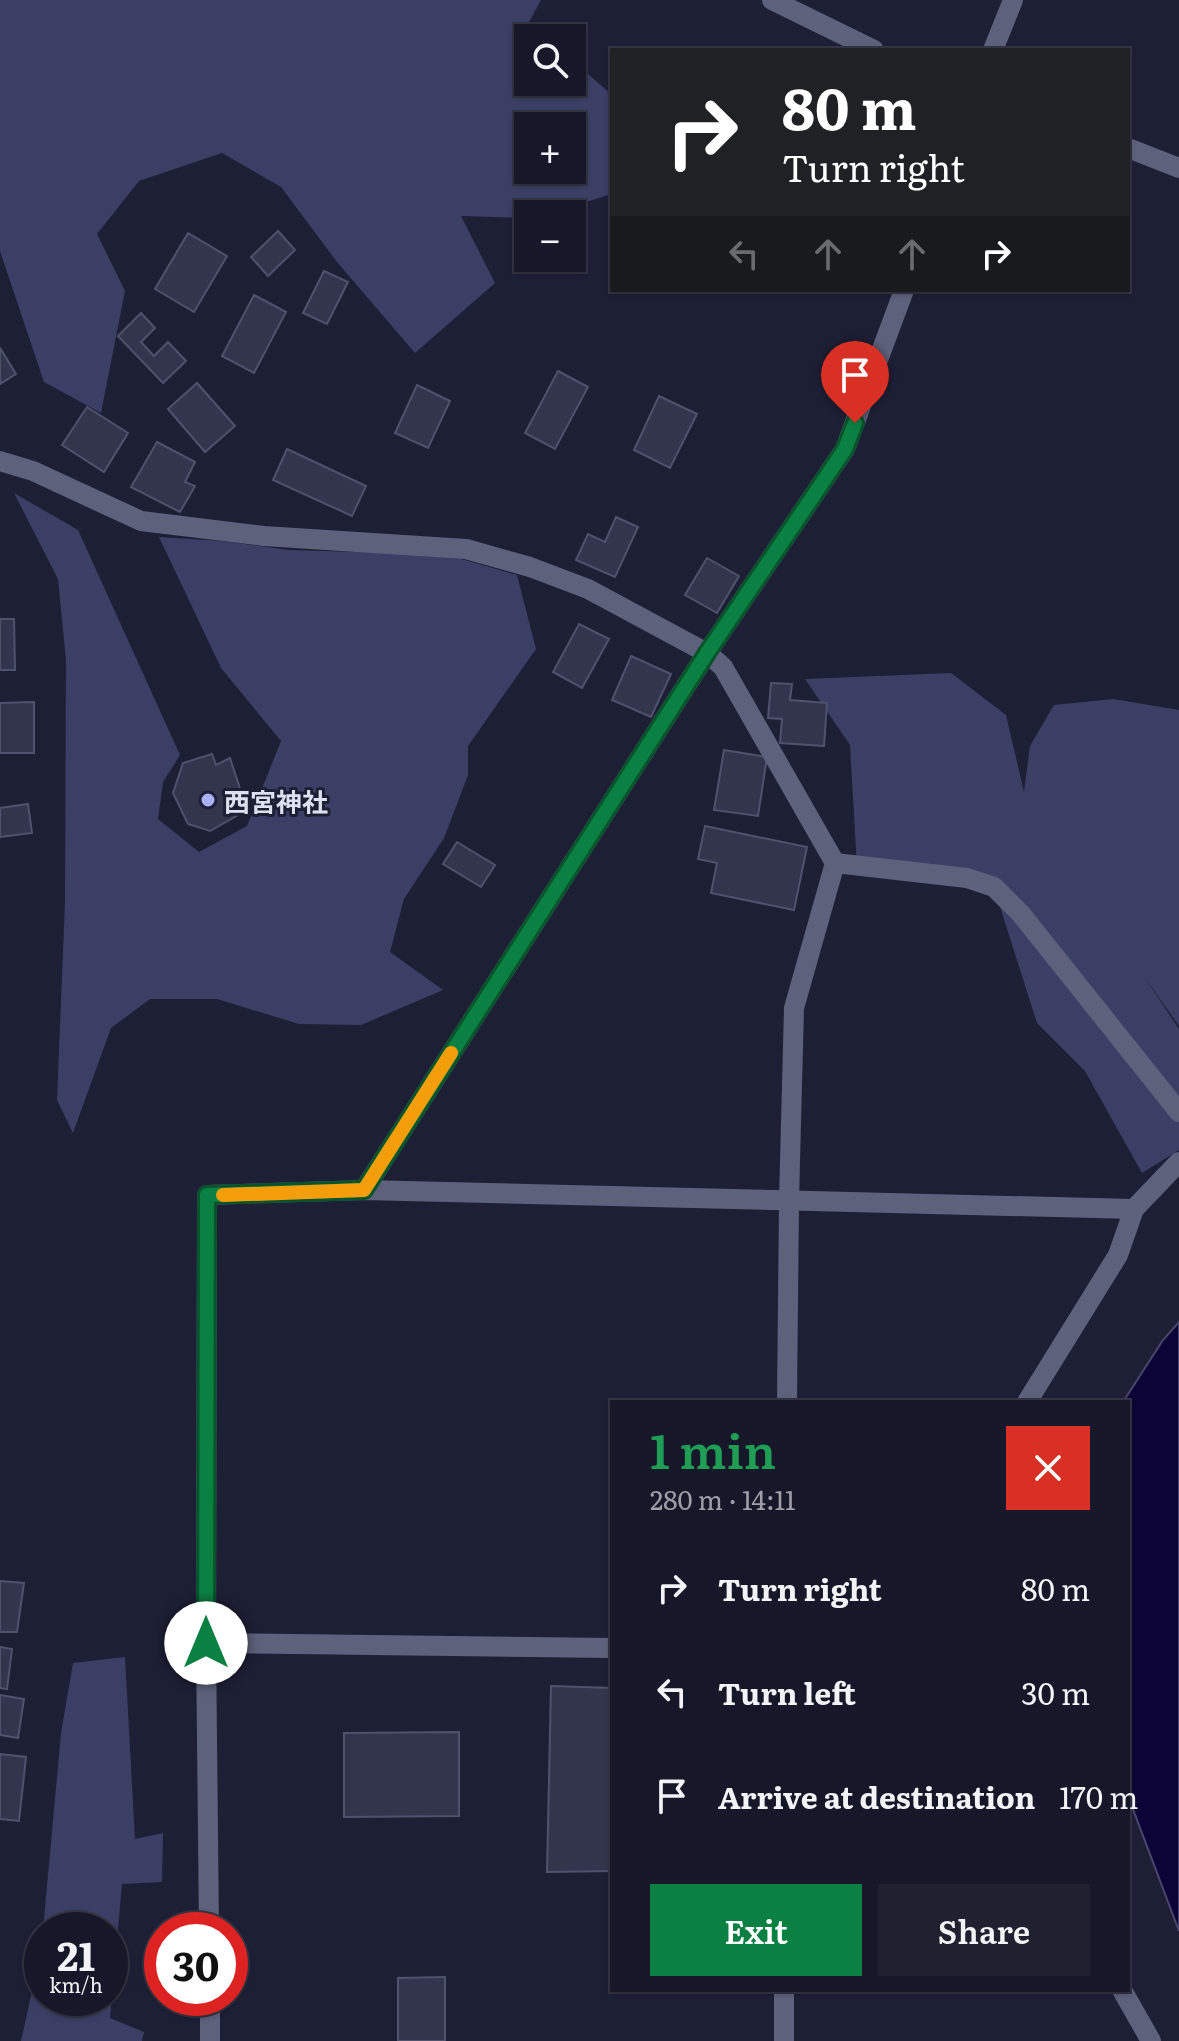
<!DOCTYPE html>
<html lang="en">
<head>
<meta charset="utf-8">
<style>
	:root { --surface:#161728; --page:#1f2030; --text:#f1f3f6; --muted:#9e9fa8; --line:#353645; --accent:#0b8043 }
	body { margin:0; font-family:Literata,"Noto Sans JP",serif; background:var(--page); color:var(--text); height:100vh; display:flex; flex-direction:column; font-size:30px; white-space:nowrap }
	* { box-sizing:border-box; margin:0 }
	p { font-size:26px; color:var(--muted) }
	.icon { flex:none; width:44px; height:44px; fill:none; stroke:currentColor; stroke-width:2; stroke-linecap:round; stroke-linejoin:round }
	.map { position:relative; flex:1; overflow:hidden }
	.sheet { position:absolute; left:610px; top:1400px; width:520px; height:592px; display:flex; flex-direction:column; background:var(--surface); border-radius:0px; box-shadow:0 2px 6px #0004,0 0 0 2px var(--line) }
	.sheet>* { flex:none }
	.guide { position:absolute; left:610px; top:48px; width:520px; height:244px; border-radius:0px; box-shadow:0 2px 6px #0004,0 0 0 2px var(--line); background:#202124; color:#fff; overflow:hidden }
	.fabs { position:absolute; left:514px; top:24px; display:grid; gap:16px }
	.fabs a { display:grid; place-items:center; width:72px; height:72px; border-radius:0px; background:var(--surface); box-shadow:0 2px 6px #0004,0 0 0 2px var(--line); font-size:40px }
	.speed { position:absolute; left:24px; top:1912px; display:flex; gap:16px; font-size:40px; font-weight:700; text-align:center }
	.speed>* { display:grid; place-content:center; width:104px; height:104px; border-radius:50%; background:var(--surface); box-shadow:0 2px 6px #0004,0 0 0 2px var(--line); line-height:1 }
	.speed small { font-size:20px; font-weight:400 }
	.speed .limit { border:12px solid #d22; background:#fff; color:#111 }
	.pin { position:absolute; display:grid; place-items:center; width:68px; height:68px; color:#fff; margin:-82px -34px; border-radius:50% 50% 50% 0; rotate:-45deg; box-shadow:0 0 8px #0007 }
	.pin .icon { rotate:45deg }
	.me { position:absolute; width:88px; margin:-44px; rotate:0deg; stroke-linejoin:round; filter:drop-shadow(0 0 6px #0008) }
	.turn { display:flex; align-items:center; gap:28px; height:168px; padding:0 40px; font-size:36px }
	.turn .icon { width:104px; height:104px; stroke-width:2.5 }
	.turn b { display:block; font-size:56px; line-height:68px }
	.lanes { display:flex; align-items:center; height:76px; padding:0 40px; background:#0003; justify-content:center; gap:40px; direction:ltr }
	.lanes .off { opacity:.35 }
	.round { display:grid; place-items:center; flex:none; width:84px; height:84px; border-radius:0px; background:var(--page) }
	.headline { display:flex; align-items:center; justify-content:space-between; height:136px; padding:0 40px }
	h1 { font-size:48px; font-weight:600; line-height:60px; color:#1e9e55 }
	.cta { display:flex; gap:16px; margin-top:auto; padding:16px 40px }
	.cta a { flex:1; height:92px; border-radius:0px; background:var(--accent); color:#fff; font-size:32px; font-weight:600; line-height:92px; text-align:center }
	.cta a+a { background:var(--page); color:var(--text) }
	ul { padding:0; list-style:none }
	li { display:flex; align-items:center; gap:24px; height:104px; padding:0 40px }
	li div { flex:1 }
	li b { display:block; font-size:30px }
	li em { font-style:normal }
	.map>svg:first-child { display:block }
	.green { fill:#3c3f65; fill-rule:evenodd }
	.water { fill:#0c0437; stroke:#4b466e; stroke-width:2 }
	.building { fill:#33354d; stroke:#4f526c; stroke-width:2 }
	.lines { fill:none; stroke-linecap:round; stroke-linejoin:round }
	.minor { stroke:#5e617b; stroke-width:20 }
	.route-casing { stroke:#07532c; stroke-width:20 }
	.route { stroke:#0b8043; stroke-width:14 }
	.slow { stroke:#f59e0b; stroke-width:14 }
	.poi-dot { fill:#a9b0fc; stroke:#1d1f35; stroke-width:3 }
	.labels { text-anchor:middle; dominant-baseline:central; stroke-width:6; stroke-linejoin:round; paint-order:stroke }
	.poi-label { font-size:26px; font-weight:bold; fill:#dde0ef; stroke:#1d1f35; text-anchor:start }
</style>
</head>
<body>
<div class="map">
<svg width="1179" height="2041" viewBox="0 0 1179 2041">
	<rect width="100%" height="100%" fill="#1d1f35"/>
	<!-- green -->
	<g class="green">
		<path d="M0,0H541L529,22L547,38H528V82H572V60L612,95V194L547,214H528V218L461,216L495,283L415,353L337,262L281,187L222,153L139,181L97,234L125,291L101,413L44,382L0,251ZM528,126H572V170H528Z"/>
		<polygon points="14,493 78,530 180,755 163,782 158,819 199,852 247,826 281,741 221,668 159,537 222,541 289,550 360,552 413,545 517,575 536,649 468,746 468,775 444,838 404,899 390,952 443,990 361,1025 299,1024 217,999 150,999 111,1028 73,1133 57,1100 65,903 66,660 58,579"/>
		<polygon points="951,673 1006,715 1024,792 1030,746 1054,705 1113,699 1179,710 1179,1026 1143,975 1179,1029 1179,1150 1142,1173 1085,1071 1037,1023 994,888 857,867 850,745 805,679"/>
		<polygon points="125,1657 135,1839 163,1833 162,1882 122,1884 110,2018 144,2032 142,2041 21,2041 42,1946 42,1998 110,1998 110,1930 43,1930 61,1733 73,1663"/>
	</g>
	<!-- water -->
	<polygon class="water" points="1179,1322 1179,1931 1128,1796 1128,1402 1123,1402 1163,1340"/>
	<!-- building -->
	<g class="building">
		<polygon points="278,231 295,250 268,276 251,257"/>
		<polygon points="188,233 227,256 194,312 155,289"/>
		<polygon points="324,271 348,282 327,324 303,313"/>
		<polygon points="254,295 286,312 254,373 222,356"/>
		<polygon points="141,313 155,328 141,342 154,356 168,342 186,361 163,383 118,336"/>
		<polygon points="0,348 16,374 0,384"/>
		<polygon points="558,371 588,387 555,449 525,433"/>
		<polygon points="197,383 235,426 205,452 168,409"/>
		<polygon points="417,385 450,401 428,448 395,433"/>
		<polygon points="659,396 697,414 670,468 634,450"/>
		<polygon points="87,407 128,433 104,472 62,445"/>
		<polygon points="157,442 195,462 185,482 195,486 180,512 131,487"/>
		<polygon points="287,449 366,486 352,516 273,480"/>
		<polygon points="616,517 638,527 615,577 576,560 588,534 605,542"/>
		<polygon points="707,558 739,576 717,613 685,595"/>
		<polygon points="0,619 14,619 15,670 0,670"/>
		<polygon points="579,624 609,639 582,688 553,672"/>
		<polygon points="631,656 671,674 651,717 612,700"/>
		<polygon points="771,683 792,684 790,700 827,703 824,746 780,743 782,719 768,718"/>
		<polygon points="34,702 34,753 0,753 0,703"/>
		<polygon points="724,750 767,757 758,816 714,810"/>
		<polygon points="212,754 216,765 230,758 247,810 210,831 188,824 173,793 183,763"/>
		<polygon points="28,804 32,833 0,837 0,808"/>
		<polygon points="705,826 807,847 794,910 711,893 717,863 698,859"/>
		<polygon points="457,842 495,865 481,887 443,864"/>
		<polygon points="0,1581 24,1583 17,1632 0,1632"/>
		<polygon points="0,1647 12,1649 7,1689 0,1688"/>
		<polygon points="551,1686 612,1688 612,1871 547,1872"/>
		<polygon points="0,1695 24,1699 18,1738 0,1735"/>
		<polygon points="459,1732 459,1816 344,1817 344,1733"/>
		<polygon points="0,1754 26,1757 19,1821 0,1819"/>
		<polygon points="445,1977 445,2041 398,2041 398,1978"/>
	</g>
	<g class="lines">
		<!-- minor -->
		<g class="minor">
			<polyline points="772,0 874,50"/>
			<polyline points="993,50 1013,0"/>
			<polyline points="1128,148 1179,168"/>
			<polyline points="0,461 33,471 141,521 264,536 466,549 530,567 588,589 707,653 723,667 835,863 794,1008 789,1200 787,1402"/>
			<polyline points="835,863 967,878 994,887 1021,914 1179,1112"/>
			<polyline points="364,1190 707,653 845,449 904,290"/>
			<polyline points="1027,1402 1118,1255 1134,1209 1179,1162"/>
			<polyline points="206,1643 612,1648"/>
			<polyline points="209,1930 206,1643 207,1195 364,1190 1134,1209"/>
			<polyline points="1122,1990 1151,2041"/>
			<polyline points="210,1998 210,2041"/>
			<polyline points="784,2041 784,1990"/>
		</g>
	</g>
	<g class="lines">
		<!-- route casing -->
		<g class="route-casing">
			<polyline id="route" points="206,1643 207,1195 364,1190 707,653 845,449 855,423"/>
		</g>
		<!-- route -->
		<use href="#route" class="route"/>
		<!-- slow -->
		<polyline class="slow" points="223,1195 364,1190 451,1053"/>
	</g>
	<!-- markers -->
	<circle class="poi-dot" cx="208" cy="800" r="8"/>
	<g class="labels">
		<!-- poi labels -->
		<g class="poi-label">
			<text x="224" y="800">西宮神社</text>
		</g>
	</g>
</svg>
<div class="fabs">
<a><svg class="icon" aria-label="search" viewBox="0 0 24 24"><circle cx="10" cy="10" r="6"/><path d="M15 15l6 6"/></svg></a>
<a>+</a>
<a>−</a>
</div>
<div class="speed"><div>21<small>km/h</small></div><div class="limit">30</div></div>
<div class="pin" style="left:855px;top:423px;background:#d93025"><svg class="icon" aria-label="arrive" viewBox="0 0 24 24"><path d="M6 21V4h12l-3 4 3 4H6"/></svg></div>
<svg class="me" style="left:206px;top:1643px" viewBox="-20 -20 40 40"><circle r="19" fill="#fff"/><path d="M0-13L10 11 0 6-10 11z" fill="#0b8043"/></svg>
<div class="guide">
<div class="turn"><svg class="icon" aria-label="right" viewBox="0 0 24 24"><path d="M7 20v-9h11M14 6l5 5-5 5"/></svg><div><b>80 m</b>Turn right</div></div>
<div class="lanes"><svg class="icon off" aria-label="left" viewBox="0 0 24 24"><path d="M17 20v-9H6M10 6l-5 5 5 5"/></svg><svg class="icon off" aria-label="ahead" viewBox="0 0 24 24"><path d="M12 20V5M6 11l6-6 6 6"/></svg><svg class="icon off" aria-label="ahead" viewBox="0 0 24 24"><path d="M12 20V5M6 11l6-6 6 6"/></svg><svg class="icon" aria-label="right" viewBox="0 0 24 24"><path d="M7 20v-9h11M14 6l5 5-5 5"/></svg></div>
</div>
<section class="sheet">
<div class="headline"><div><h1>1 min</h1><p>280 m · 14:11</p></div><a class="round" style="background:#d93025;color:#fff"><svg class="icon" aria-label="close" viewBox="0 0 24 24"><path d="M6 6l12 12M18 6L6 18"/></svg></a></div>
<ul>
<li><svg class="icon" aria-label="right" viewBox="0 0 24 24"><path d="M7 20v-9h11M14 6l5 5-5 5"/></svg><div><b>Turn right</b></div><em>80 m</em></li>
<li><svg class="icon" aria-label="left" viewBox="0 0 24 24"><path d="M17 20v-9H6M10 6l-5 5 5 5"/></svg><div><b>Turn left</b></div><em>30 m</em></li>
<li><svg class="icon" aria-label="arrive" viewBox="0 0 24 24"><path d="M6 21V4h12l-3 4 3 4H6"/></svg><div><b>Arrive at destination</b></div><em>170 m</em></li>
</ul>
<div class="cta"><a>Exit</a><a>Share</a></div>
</section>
</div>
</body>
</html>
